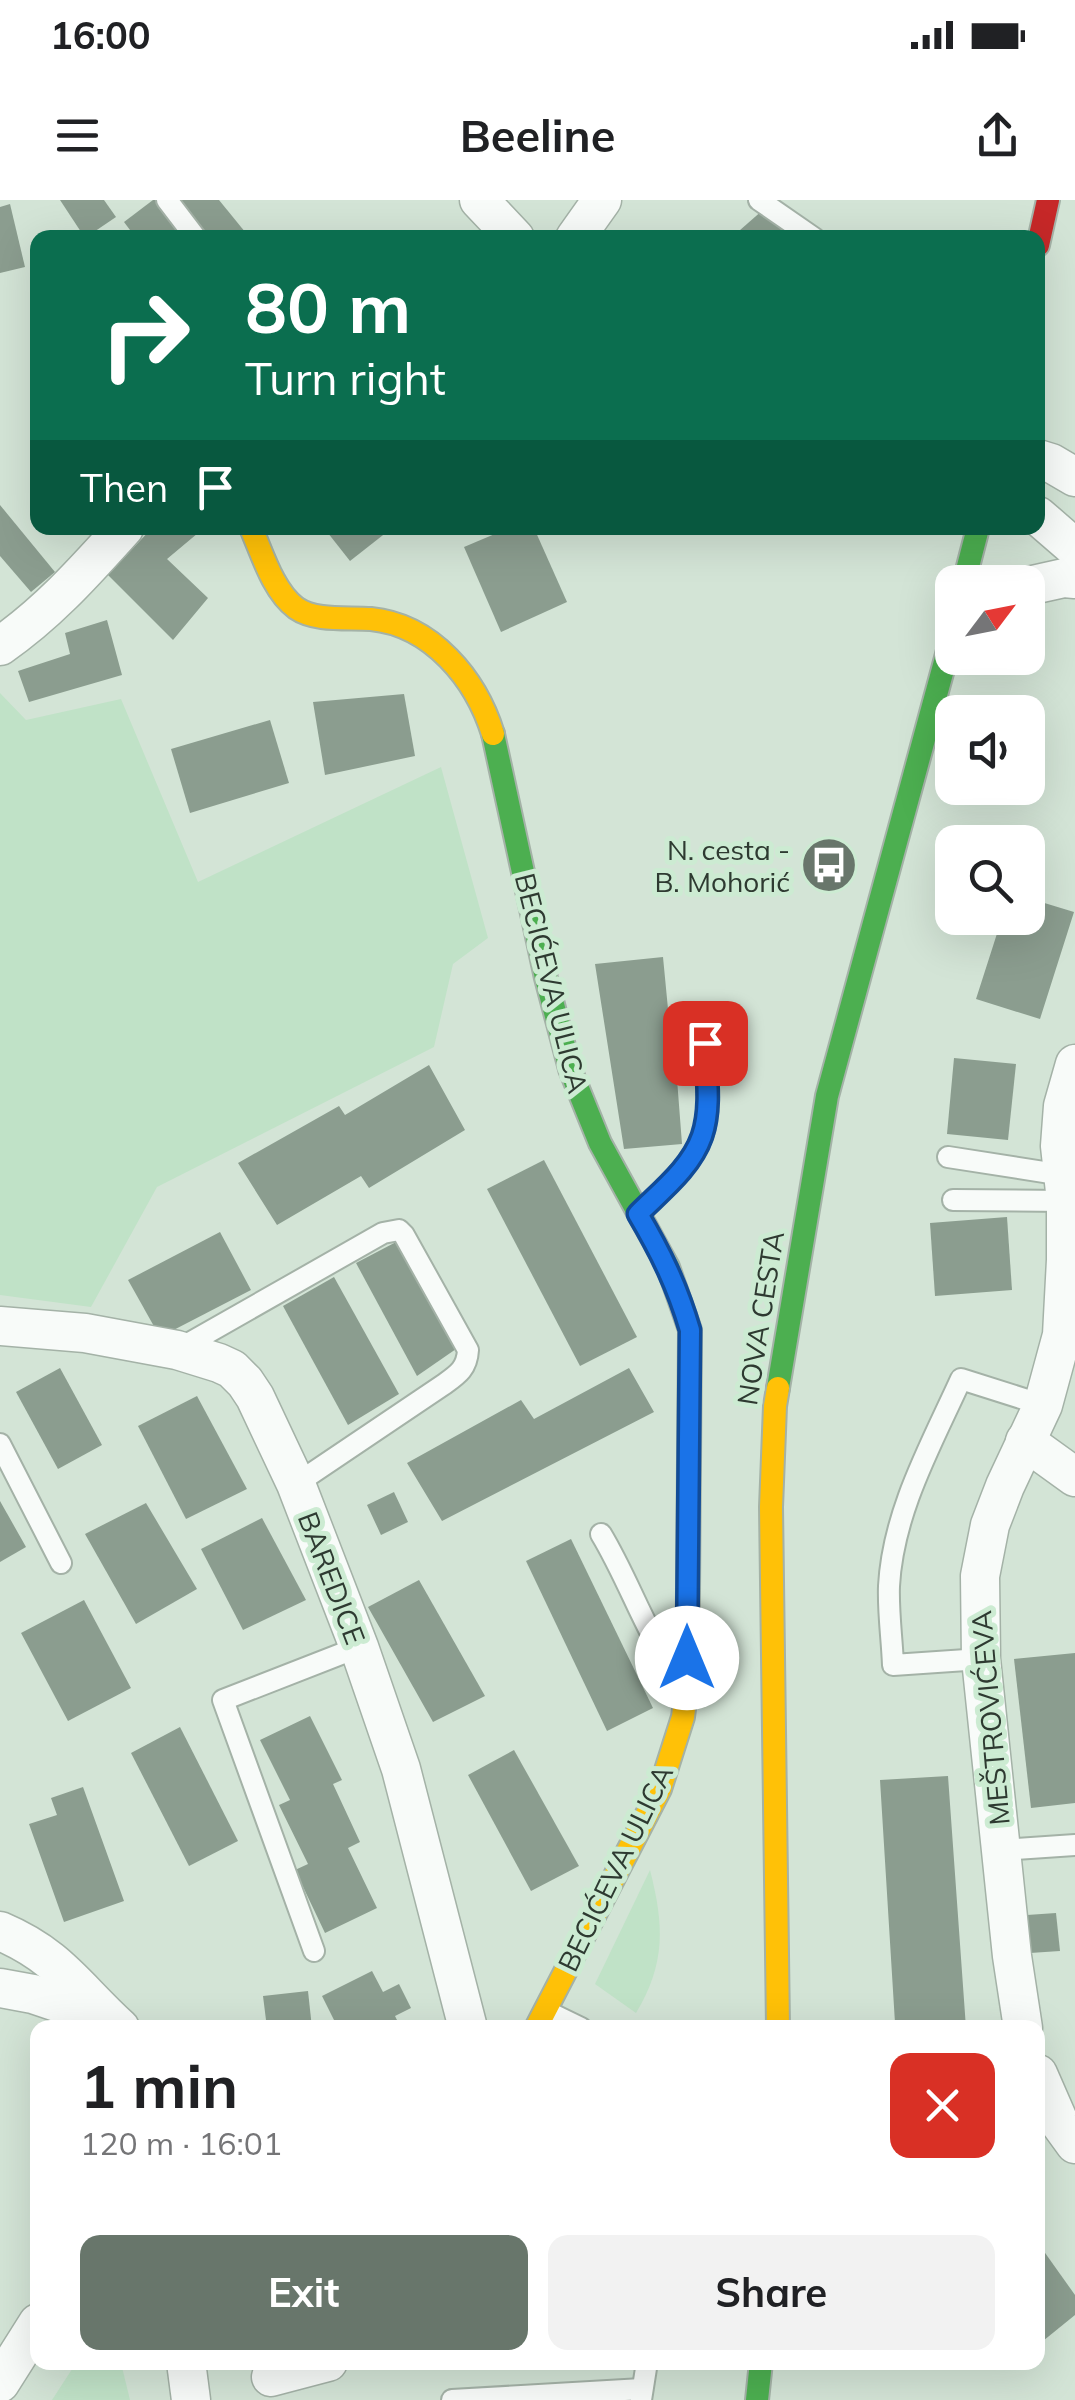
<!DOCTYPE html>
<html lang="en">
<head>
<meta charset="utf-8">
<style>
	:root { --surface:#fff; --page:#f2f2f2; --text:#202124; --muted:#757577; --accent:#68766b }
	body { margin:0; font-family:Mulish,sans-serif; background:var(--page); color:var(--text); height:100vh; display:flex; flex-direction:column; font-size:38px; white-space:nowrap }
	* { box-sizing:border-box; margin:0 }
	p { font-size:32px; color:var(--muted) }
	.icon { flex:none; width:55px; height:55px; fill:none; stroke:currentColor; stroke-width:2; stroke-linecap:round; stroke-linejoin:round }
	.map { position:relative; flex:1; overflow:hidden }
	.drawer { position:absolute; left:30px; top:1820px; width:1015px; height:350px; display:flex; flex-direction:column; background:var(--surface); border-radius:20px; box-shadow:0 10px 40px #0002 }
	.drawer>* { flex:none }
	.hud { position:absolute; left:30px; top:30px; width:1015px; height:305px; border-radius:20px; box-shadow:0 10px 40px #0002; background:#0b6e4f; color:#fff; overflow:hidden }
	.needle { width:65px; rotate:58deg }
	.buttons { position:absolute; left:935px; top:365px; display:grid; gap:20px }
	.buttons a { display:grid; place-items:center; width:110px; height:110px; border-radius:20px; background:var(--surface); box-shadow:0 10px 40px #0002; font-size:50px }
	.pin { position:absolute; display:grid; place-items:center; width:85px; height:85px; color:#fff; margin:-42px; border-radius:20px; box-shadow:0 5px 15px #0006 }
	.me { position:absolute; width:110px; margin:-55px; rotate:0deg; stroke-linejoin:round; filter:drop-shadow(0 0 8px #0008) }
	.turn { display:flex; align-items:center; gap:35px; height:210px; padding:0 50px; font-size:45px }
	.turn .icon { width:130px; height:130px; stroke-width:2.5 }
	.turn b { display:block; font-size:70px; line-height:85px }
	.then { display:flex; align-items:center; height:95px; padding:0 50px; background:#0003; gap:20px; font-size:38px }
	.round { display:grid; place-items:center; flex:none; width:105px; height:105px; border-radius:20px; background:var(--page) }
	.overview { display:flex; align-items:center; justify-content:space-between; height:170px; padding:0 50px }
	h1 { font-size:60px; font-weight:700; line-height:75px }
	.action { display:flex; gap:20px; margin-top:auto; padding:20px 50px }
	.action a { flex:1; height:115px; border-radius:20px; background:var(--accent); color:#fff; font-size:40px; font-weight:700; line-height:115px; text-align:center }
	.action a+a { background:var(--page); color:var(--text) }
	.status { display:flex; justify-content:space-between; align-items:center; height:70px; padding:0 50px; background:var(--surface); direction:ltr }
	.status svg { height:28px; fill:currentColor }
	header { display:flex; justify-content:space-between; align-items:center; height:130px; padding:0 50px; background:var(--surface); font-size:45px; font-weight:700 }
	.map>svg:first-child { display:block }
	.green { fill:#c0e2c7 }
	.building { fill:#8b9d8f }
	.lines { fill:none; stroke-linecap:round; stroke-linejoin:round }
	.lane-casing { stroke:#a4b2a7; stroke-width:24 }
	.street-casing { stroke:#a4b2a7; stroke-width:41 }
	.fast-casing { stroke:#a4b2a7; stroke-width:26 }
	.slow-casing { stroke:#a4b2a7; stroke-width:26 }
	.jam-casing { stroke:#a4b2a7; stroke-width:26 }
	.lane { stroke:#f8fbf9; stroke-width:20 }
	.street { stroke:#f8fbf9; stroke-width:38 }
	.fast { stroke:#4caf50; stroke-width:22 }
	.slow { stroke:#ffc107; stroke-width:22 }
	.jam { stroke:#c62828; stroke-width:22 }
	.route-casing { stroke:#114b97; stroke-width:25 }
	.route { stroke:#1a73e8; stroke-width:18 }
	.labels { text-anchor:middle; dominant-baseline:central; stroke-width:10; stroke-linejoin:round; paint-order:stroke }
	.poi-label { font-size:28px; fill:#2e3a31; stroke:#ccebd2; text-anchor:end }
	.street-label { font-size:28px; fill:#2e3a31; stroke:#ccebd2 }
</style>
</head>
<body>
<div class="status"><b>16:00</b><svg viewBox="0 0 49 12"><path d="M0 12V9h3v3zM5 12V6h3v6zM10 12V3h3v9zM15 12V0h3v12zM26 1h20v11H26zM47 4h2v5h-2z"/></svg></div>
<header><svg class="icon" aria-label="menu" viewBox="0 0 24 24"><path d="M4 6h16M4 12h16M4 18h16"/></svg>Beeline<svg class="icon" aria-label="share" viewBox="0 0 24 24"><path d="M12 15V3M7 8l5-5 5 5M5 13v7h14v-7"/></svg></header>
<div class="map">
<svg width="1075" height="2200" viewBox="0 0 1075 2200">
	<rect width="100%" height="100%" fill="#d3e4d6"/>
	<!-- green -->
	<g class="green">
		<polygon points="0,493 26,520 121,499 198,682 441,567 488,738 453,764 434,847 157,987 91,1107 0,1095"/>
		<path d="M650,1670C664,1725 666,1763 636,1813L595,1784Z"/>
		<polygon points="76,2163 121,2163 130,2200 52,2200"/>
	</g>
	<!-- building -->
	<g class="building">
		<polygon points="60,0 104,0 116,17 85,38"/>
		<polygon points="153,0 157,0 186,38 136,38 124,22"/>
		<polygon points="174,0 219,0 250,38 203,38"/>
		<polygon points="10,4 25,67 0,73 0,7"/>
		<polygon points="764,9 788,38 731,38"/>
		<polygon points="0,305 55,372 31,392 0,356"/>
		<polygon points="152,328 204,328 167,359 208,398 173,440 108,375"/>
		<polygon points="324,328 392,328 350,361"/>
		<polygon points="509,328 534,328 567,402 501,432 464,347"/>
		<polygon points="107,420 122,475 29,502 18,471 70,454 65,433"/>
		<polygon points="404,494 415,556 325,575 313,502"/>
		<polygon points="270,520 289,583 190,613 171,549"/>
		<polygon points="1028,698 1074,712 1040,819 976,799 1002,718 1028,718"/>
		<polygon points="663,757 668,809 687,808 690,838 674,840 682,944 624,949 595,764"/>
		<polygon points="954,858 1016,864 1008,940 947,934"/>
		<polygon points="429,865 465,930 369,988 361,976 277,1025 238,963 339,906 345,915"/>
		<polygon points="544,960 637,1137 580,1166 487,989"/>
		<polygon points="1007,1017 1012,1090 935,1096 930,1023"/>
		<polygon points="220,1032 251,1090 160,1137 128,1080"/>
		<polygon points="398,1041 456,1149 417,1176 356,1063"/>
		<polygon points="334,1077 399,1194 348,1225 283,1106"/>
		<polygon points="60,1168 102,1245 58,1269 16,1192"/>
		<polygon points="629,1168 654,1212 442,1321 407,1263 521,1200 534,1219"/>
		<polygon points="197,1196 247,1289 186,1319 138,1226"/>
		<polygon points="394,1292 408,1322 381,1335 367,1305"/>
		<polygon points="0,1301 26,1347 0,1362"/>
		<polygon points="146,1303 197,1389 136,1424 85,1334"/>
		<polygon points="262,1318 306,1400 243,1430 201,1349"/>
		<polygon points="571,1339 653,1508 607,1531 526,1361"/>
		<polygon points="419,1380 485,1496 433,1522 368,1407"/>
		<polygon points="84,1400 131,1488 68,1521 21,1433"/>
		<polygon points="1075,1453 1075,1603 1031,1608 1014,1459"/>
		<polygon points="310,1516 342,1580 333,1584 360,1642 348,1648 377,1708 325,1733 295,1670 308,1664 279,1605 290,1600 260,1540"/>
		<polygon points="180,1527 238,1641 189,1666 131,1553"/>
		<polygon points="514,1550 579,1666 531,1691 468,1575"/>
		<polygon points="948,1576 966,1828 882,1828 882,1824 895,1823 880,1580"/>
		<polygon points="83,1587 124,1701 64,1722 29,1624 57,1615 51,1598"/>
		<polygon points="1056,1713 1060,1751 1030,1753 1027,1715"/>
		<polygon points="372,1771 383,1792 399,1784 411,1808 395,1816 401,1828 338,1828 322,1796"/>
		<polygon points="308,1791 312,1828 267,1828 263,1796"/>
		<polygon points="1038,2043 1075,2095 1075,2115 1038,2145"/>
	</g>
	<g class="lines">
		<!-- lane casing -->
		<g class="lane-casing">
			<g id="lane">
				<polyline points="167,0 196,38"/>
				<polyline points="759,0 814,38"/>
				<polyline points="948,957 1063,975"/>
				<polyline points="953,1000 1066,1001"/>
				<path d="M640,1012C662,990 689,968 701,939C713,910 706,873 705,843"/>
				<path d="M179,1149L383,1033L399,1030L404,1035L468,1150C467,1169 457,1175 443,1185L296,1284"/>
				<polyline points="0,1244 61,1363"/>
				<path d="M601,1334C627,1377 643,1425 670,1467L675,1468"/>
				<path d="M981,1459L893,1465C892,1439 888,1412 889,1386C893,1312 931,1245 961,1179L1043,1205"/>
				<polyline points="1002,1650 1075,1645"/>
				<polyline points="314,1751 223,1500 359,1447"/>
				<polyline points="546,1811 581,1828"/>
				<polyline points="452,2200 642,2189"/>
				<polyline points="641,2200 647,2162"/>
			</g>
		</g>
		<!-- street casing -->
		<g class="street-casing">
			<g id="street">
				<polyline points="479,0 515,38"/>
				<polyline points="575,38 602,0"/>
				<polyline points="1038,259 1051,263 1075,277"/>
				<polyline points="1038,316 1075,348"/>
				<polyline points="1028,386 1064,378 1075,379"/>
				<path d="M0,446C48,413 85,371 124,328"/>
				<polyline points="0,1126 85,1133 177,1150 219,1163 232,1169 245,1182 255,1197 296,1284 359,1447 401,1569 468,1828"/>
				<polyline points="1025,1241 1075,1277"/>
				<path d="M0,1731C59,1756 76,1788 120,1828"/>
				<polyline points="0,1788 33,1794 107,1819"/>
				<polyline points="1023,1828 1012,1756 981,1459 980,1376 990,1325 1005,1286 1043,1205 1062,1135 1066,1060 1066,1001 1060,946 1063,906 1075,864"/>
				<polyline points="1038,1874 1059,1922 1075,1944"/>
				<polyline points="186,2162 191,2200"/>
				<polyline points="271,2177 328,2162"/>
				<polyline points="0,2183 38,2123"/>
			</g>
		</g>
		<!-- fast casing -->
		<g class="fast-casing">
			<g id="fast">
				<polyline points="964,382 978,328"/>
				<polyline points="493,534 546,778 570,869 600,943 668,1067 690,1130 688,1391"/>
				<polyline points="778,1188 827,896 952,436"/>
				<polyline points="757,2200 761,2162"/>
			</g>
		</g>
		<!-- slow casing -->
		<g class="slow-casing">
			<g id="slow">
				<path d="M251,328C262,353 273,391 296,408C316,422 349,417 371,419C432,425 476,479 493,534"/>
				<polyline points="536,1828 660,1589 683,1517 687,1484 688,1391"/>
				<polyline points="778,1828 771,1307 775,1206 778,1188"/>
			</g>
		</g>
		<!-- jam casing -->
		<g class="jam-casing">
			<polyline id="jam" points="1038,45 1048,0"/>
		</g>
		<!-- lane -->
		<use href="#lane" class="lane"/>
		<!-- street -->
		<use href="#street" class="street"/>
		<!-- fast -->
		<use href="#fast" class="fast"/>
		<!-- slow -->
		<use href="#slow" class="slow"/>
		<!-- jam -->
		<use href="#jam" class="jam"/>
	</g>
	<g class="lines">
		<!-- route casing -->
		<g class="route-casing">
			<path id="route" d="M687,1458L690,1130C677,1086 661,1053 638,1014C661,991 691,968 702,936C712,907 706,872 705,843"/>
		</g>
		<!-- route -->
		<use href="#route" class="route"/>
	</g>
	<!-- icons -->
	<defs>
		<g id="bus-disc" transform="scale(2.875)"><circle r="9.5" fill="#68766b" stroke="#ccebd2"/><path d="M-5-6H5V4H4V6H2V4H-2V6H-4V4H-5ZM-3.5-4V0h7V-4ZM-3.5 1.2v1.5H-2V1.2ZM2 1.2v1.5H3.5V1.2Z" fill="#fff"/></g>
	</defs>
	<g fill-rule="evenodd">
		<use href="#bus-disc" x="829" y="665"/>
	</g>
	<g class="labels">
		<!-- poi labels -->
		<g class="poi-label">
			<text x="790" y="649">N. cesta -<tspan x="790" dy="32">B. Mohorić</tspan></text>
		</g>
		<!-- street labels -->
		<g class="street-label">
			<text transform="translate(552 783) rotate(76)">BECIĆEVA ULICA</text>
			<text transform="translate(760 1118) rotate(-81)">NOVA CESTA</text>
			<text transform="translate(332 1378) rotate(69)">BAREDICE</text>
			<text transform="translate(990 1518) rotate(-95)">MEŠTROVIĆEVA</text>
			<text transform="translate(615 1668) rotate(-64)">BECIĆEVA ULICA</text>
		</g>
	</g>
</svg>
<div class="buttons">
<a><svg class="needle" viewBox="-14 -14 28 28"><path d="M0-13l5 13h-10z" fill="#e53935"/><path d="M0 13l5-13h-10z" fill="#757577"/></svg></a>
<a><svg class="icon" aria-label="sound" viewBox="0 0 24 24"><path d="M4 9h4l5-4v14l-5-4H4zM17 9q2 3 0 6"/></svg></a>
<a><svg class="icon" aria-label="search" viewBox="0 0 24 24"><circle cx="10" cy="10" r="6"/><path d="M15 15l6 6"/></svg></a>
</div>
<div class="pin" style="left:705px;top:843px;background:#d93025"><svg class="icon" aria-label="arrive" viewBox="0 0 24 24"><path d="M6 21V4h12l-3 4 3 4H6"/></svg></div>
<svg class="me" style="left:687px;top:1458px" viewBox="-20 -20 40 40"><circle r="19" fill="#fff"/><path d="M0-13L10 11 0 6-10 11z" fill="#1a73e8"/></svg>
<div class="hud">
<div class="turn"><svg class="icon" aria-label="right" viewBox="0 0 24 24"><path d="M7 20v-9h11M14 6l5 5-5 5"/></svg><div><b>80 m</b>Turn right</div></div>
<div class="then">Then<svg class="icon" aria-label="arrive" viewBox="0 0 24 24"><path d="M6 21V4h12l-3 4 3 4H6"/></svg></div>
</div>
<section class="drawer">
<div class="overview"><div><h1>1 min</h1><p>120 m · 16:01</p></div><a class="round" style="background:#d93025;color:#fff"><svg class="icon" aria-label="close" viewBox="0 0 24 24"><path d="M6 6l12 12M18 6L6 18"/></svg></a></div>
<div class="action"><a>Exit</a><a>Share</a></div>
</section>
</div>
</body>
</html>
